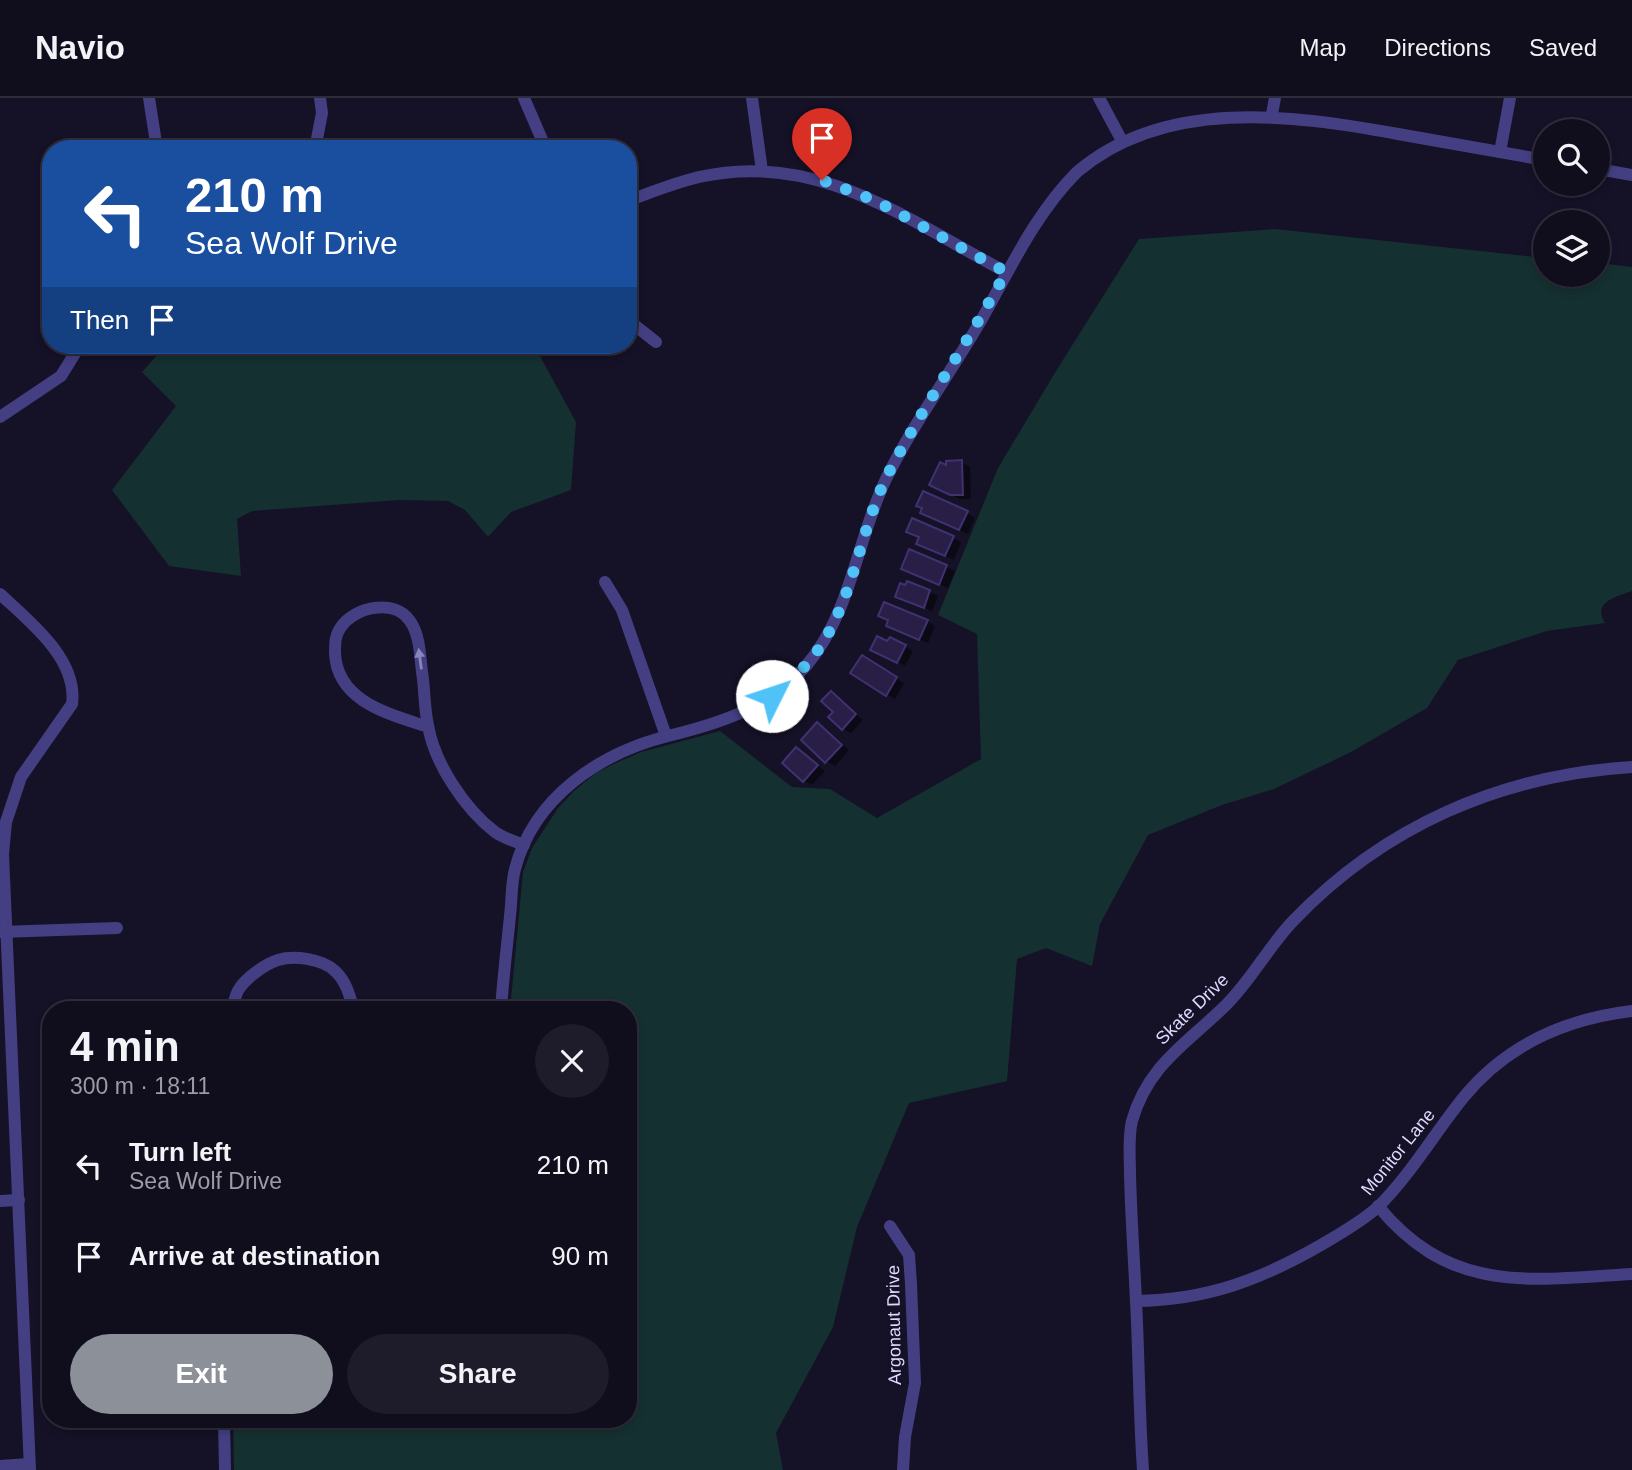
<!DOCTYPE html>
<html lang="en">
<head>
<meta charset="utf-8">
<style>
	:root { --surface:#100d1d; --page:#1e1b2a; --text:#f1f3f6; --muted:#9c9ca4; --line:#302d3b; --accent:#8c9099 }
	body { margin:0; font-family:Arial,sans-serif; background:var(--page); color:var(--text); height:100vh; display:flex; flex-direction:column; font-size:26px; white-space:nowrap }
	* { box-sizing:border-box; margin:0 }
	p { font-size:23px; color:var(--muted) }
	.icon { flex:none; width:38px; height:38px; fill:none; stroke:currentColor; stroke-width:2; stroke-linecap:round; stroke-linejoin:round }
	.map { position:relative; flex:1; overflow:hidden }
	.sheet { position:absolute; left:42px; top:903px; width:595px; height:427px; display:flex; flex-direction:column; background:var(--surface); border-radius:28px; box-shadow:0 4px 10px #0003,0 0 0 2px var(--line) }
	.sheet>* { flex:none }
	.top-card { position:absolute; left:42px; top:42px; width:595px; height:214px; border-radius:28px; box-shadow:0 4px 10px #0003,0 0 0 2px var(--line); background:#1a4fa0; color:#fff; overflow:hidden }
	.controls { position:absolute; left:1533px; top:21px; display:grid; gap:14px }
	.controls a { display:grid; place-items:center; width:77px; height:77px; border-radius:50%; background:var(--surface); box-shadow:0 4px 10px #0003,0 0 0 2px var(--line); font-size:35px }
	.pin { position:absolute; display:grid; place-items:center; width:60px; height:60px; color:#fff; margin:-72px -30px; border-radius:50% 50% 50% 0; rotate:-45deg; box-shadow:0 0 7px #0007 }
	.pin .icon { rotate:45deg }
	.me { position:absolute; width:77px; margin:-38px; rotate:49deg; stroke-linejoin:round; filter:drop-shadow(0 0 5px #0008) }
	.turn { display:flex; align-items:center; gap:24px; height:147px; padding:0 28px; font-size:32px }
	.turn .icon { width:91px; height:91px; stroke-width:2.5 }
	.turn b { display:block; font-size:49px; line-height:60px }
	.then { display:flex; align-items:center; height:66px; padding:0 28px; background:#0003; gap:14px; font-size:26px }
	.round { display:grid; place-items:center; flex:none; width:74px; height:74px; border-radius:37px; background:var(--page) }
	.head { display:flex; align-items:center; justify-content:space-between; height:119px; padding:0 28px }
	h1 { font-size:42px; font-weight:700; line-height:52px }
	.action { display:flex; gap:14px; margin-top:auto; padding:14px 28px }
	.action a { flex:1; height:80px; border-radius:42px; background:var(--accent); color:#fff; font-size:28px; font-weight:700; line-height:80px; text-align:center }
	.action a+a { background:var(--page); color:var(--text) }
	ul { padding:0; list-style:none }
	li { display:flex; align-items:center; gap:21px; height:91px; padding:0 28px }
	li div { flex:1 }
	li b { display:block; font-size:26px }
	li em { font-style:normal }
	header { display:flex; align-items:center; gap:42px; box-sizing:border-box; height:98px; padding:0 35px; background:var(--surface); border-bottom:2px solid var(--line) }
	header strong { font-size:33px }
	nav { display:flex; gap:38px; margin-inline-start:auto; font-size:24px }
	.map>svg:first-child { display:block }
	.green { fill:#153030 }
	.shadow { fill:#0007 }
	.building { fill:#281e46; stroke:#403271; stroke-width:2 }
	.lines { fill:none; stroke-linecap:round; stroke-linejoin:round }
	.minor { stroke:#443f83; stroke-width:12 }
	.oneway { fill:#8984ba }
	.route { stroke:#4fc3f7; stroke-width:12; stroke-dasharray:0 21.6 }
	.labels { text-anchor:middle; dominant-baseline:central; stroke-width:5; stroke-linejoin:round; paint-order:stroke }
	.street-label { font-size:18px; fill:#ded9fd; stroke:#151127 }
</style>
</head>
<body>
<header>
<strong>Navio</strong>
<nav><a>Map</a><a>Directions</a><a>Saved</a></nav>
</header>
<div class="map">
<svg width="1632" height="1372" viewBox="0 0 1632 1372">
	<rect width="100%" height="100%" fill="#151127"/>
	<!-- green -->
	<g class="green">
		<path d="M1275,131L1545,160V177H1598V165L1632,169V493C1616,499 1592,504 1605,525L1547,533L1458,562L1427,610L1351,654L1274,691L1222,707L1148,737L1100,826L1092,868L1046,850L1017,861L1007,983L909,1005L857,1129L833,1229L776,1335L783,1372H234L233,1321H628V912H510L523,774L532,750L558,710L574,693L596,675L616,665L641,654L720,633L792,689L830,691L877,720L981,661L977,536L938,517L998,370L1056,273L1139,141Z"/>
		<polygon points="166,247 534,247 576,324 571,392 511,414 488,439 465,412 448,403 399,402 252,413 237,421 241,478 169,468 112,392 176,308 142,274"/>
	</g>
	<!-- shadow -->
	<g class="shadow">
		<polygon points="961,364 970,369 971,401 960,401 939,391 948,370"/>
		<polygon points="967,415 975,420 968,436 930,419"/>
		<polygon points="921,439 953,440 961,444 954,462 927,450"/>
		<polygon points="910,453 955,473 948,490 911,475"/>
		<polygon points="908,485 938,498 932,513 897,498"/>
		<polygon points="927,523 935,528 928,545 897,532"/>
		<polygon points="890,541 913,553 905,568 873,551 888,546"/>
		<polygon points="863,559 904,585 895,601 853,575"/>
		<polygon points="831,595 863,622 851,635 843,631 835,614"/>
		<polygon points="817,626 849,652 835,668 826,663"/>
		<polygon points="797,651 825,673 812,687 804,683"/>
	</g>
	<!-- building -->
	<g class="building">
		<polygon points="962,362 963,397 950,397 929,387 940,364 946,367 946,363"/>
		<polygon points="923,393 968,413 959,432 920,415 922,410 916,408"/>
		<polygon points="912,420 954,438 945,458 916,446 919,439 906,434"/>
		<polygon points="909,451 947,467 939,487 901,471"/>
		<polygon points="907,483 930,492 924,510 895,499 900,485 905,487"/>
		<polygon points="884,504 928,522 919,542 886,528 888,522 878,518"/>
		<polygon points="877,538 887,543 890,539 906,547 897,565 870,552"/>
		<polygon points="862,557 897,579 886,598 850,575"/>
		<polygon points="831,593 856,616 842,632 828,619 833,614 821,603"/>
		<polygon points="817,624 842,647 825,665 801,642"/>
		<polygon points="796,649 818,667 803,684 782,665"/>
	</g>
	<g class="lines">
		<!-- minor -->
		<g class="minor">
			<polyline points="149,0 157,51"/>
			<polyline points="524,0 546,51"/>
			<polyline points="752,0 762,73"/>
			<polyline points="1099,0 1121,41"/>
			<polyline points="1272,16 1275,0"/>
			<polyline points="315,51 322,15 320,0"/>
			<polyline points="1500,54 1510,0"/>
			<polyline points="1598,71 1632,77"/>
			<path d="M628,103C651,94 674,85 699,79C818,52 907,122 1006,174"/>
			<polyline points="628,222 656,244"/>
			<polyline points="0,319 61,278 77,252"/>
			<polyline points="605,484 622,512 666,638"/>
			<path d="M0,496C30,524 78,561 72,606L21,679L6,724L3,756L30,1372"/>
			<path d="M428,629C390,616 337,604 335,555C335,545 335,537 341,529C354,509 395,500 410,523C420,537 420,558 422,574C425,592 424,610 428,627C434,665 465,711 495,734C503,740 514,743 524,747"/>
			<polyline points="0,834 117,830"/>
			<path d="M232,912C234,905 235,897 239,891C246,880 265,866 278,862C294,857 323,861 335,873C345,882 351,898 353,912"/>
			<path d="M501,912C503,880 507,849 510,818C512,802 511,786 515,771C534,699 600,655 668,638C721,625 768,610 806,568C852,514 856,443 886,381C914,324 952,273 983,219C1011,169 1036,115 1077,74C1164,0 1290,16 1398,36C1447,45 1496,53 1545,62"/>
			<polyline points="0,1103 19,1102"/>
			<path d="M1378,1108C1451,1197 1530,1182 1632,1176"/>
			<polyline points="890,1128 909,1157 911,1186 915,1285 905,1339 903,1372"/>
			<path d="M1136,1203C1207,1202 1260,1182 1321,1147C1340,1136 1361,1124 1378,1109C1411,1076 1434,1036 1463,1000C1506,947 1565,921 1632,913"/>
			<polyline points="224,1321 225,1372"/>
			<polyline points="0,1368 29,1366"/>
			<path d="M1143,1372C1139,1316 1139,1259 1136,1203C1134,1160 1131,1118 1130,1076C1130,1059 1128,1039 1132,1023C1148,966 1189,944 1227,906C1252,881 1269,848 1293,823C1384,728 1501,677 1632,669"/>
		</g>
	</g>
	<!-- one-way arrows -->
	<defs><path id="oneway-solid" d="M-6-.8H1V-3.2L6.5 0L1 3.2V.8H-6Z" transform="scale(1.75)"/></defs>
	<use class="oneway" href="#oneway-solid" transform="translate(420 561) rotate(-98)"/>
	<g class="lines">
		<!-- route -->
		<path class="route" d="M772,598C789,583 808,568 820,549C855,496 860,432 888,376C924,307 969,243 1006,174L876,103L822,82"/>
	</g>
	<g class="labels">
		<!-- street labels -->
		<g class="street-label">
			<text transform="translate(1192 911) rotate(-44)">Skate Drive</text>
			<text transform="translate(1398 1054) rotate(-51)">Monitor Lane</text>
			<text transform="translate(894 1227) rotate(-91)">Argonaut Drive</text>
		</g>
	</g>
</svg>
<div class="controls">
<a><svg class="icon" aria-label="search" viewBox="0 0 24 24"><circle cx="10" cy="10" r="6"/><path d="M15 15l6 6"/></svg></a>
<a><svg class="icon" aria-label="layers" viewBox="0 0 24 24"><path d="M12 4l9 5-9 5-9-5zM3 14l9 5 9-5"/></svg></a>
</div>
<div class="pin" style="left:822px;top:82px;background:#d93025"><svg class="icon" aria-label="arrive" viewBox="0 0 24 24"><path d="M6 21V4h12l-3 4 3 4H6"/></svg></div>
<svg class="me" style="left:772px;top:598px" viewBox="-20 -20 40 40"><circle r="19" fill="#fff"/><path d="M0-13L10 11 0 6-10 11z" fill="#4fc3f7"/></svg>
<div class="top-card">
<div class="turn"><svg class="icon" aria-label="left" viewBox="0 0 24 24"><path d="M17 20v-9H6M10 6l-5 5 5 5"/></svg><div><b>210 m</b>Sea Wolf Drive</div></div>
<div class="then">Then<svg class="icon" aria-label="arrive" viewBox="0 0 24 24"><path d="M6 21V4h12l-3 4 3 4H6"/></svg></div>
</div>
<section class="sheet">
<div class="head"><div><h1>4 min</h1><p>300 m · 18:11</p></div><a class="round"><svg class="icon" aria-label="close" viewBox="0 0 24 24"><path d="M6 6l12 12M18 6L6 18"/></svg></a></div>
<ul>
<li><svg class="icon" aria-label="left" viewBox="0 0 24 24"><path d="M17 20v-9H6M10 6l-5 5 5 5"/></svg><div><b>Turn left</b><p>Sea Wolf Drive</p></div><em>210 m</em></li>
<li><svg class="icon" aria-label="arrive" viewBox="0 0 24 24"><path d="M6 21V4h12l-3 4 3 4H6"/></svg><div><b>Arrive at destination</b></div><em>90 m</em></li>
</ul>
<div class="action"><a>Exit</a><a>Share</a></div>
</section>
</div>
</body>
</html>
